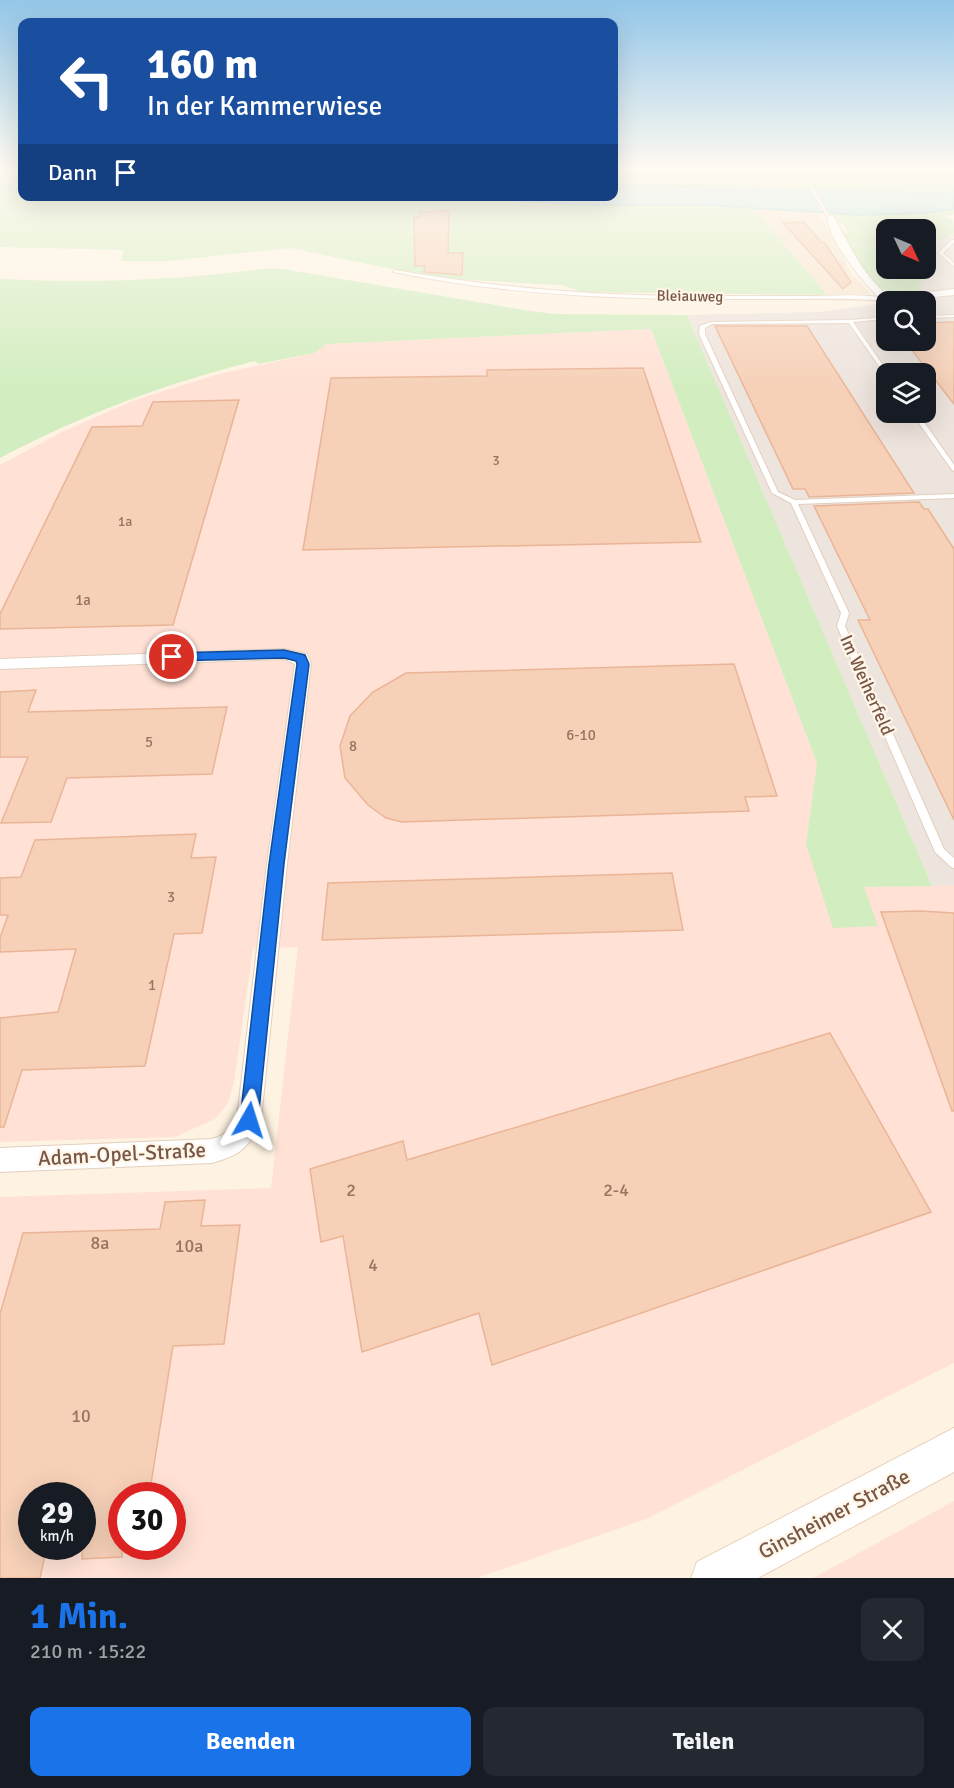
<!DOCTYPE html>
<html lang="de">
<head>
<meta charset="utf-8">
<style>
	:root { --surface:#171b24; --page:#242831; --text:#f1f3f6; --muted:#9ea1a6; --accent:#1a73e8 }
	body { margin:0; font-family:Signika,sans-serif; background:var(--page); color:var(--text); height:100vh; display:flex; flex-direction:column; font-size:22px; white-space:nowrap }
	* { box-sizing:border-box; margin:0 }
	p { font-size:20px; color:var(--muted) }
	.icon { flex:none; width:33px; height:33px; fill:none; stroke:currentColor; stroke-width:2; stroke-linecap:round; stroke-linejoin:round }
	.map { position:relative; height:1578px; overflow:hidden }
	.details { display:flex; flex-direction:column; background:var(--surface); flex:1 }
	.details>* { flex:none }
	.hud { position:absolute; left:18px; top:18px; width:600px; height:183px; border-radius:12px; box-shadow:0 6px 24px #0002; background:#1a4fa0; color:#fff; overflow:hidden }
	.needle { width:39px; rotate:134deg }
	.buttons { position:absolute; left:876px; top:219px; display:grid; gap:12px }
	.buttons a { display:grid; place-items:center; width:60px; height:60px; border-radius:12px; background:var(--surface); box-shadow:0 6px 24px #0002; font-size:30px }
	.speed { position:absolute; left:18px; top:1482px; display:flex; gap:12px; font-size:30px; font-weight:700; text-align:center }
	.speed>* { display:grid; place-content:center; width:78px; height:78px; border-radius:50%; background:var(--surface); box-shadow:0 6px 24px #0002; line-height:1 }
	.speed small { font-size:15px; font-weight:400 }
	.speed .limit { border:9px solid #d22; background:#fff; color:#111 }
	.pin { position:absolute; display:grid; place-items:center; width:51px; height:51px; color:#fff; margin:-26px; border:3px solid #fff; border-radius:50%; box-shadow:0 2px 6px #0007 }
	.me { position:absolute; width:66px; margin:-33px; rotate:6deg; stroke-linejoin:round; filter:drop-shadow(0 0 4px #0008) }
	.turn { display:flex; align-items:center; gap:21px; height:126px; padding:0 30px; font-size:27px }
	.turn .icon { width:78px; height:78px; stroke-width:2.5 }
	.turn b { display:block; font-size:42px; line-height:51px }
	.then { display:flex; align-items:center; height:57px; padding:0 30px; background:#0003; gap:12px; font-size:22px }
	.round { display:grid; place-items:center; flex:none; width:63px; height:63px; border-radius:12px; background:var(--page) }
	.headline { display:flex; align-items:center; justify-content:space-between; height:102px; padding:0 30px }
	h1 { font-size:36px; font-weight:700; line-height:45px; color:var(--accent) }
	.cta { display:flex; gap:12px; margin-top:auto; padding:12px 30px }
	.cta a { flex:1; height:69px; border-radius:12px; background:var(--accent); color:#fff; font-size:24px; font-weight:700; line-height:69px; text-align:center }
	.cta a+a { background:var(--page); color:var(--text) }
	.map>svg:first-child { display:block }
	.residential { fill:#f6e4cf }
	.commercial { fill:#ffe1d5; fill-rule:evenodd }
	.industrial { fill:#ede4dd; fill-rule:evenodd }
	.green { fill:#d2edbf }
	.water { fill:#b5e2e9; stroke:#9ad2dc; stroke-width:1.5 }
	.building { fill:#f6d0b7; stroke:#eab596; stroke-width:1.5 }
	.lines { fill:none; stroke-linecap:round; stroke-linejoin:round }
	.lane-casing { stroke:#e3cfbd; stroke-width:2 }
	.street-casing { stroke:#e3cfbd; stroke-width:2 }
	.secondary-casing { stroke:#ebd2bc; stroke-width:2 }
	.lane { fill:#fff; fill-rule:evenodd }
	.street { fill:#fff; fill-rule:evenodd }
	.secondary { fill:#fff; fill-rule:evenodd }
	.route { fill:#1a73e8; stroke:#114b97; stroke-width:1.5 }
	.labels { text-anchor:middle; dominant-baseline:central; stroke-width:4.5; stroke-linejoin:round; paint-order:stroke }
	.far-number-label { font-size:14px; fill:#987562 }
	.far-street-label { font-size:15px; fill:#785746; stroke:#fff6ea }
	.number-label { font-size:15px; fill:#987562 }
	.street-label { font-size:18px; fill:#785746; stroke:#fff6ea }
	.near-number-label { font-size:18px; fill:#987562 }
	.near-street-label { font-size:21px; fill:#785746; stroke:#fff6ea }
</style>
</head>
<body>
<div class="map">
<svg width="954" height="1578" viewBox="0 0 954 1578">
	<rect width="100%" height="100%" fill="#fef3e2"/>
	<!-- residential -->
	<polygon class="residential" points="752,207 819,212 851,273 871,294 827,295"/>
	<!-- commercial -->
	<g class="commercial">
		<path d="M651,329L817,763L806,844L864,887L954,885V1363L646,1519L477,1578H0V1197L271,1188L298,947L253,949L234,1082L228,1103L215,1119L175,1137L0,1142V465L62,432L135,400L219,374L315,353L326,344ZM32,1496H82V1546H32ZM122,1496H172V1546H122Z"/>
		<polygon points="954,1501 954,1578 813,1578"/>
	</g>
	<!-- industrial -->
	<path class="industrial" d="M954,233V885L932,886L687,315L819,312L886,303V340H926V302L913,301L932,298L918,285L923,281L920,269L926,268V249L929,245ZM886,374H926V412H886Z"/>
	<!-- green -->
	<g class="green">
		<polygon points="614,170 954,170 954,192 931,193 614,185"/>
		<polygon points="0,177 22,177 22,196 446,196 591,205 694,204 752,207 827,295 582,292 562,285 468,280 421,275 290,248 167,261 121,261 124,250 0,247"/>
		<path d="M954,209V215L945,216L954,221V233L929,245L926,249V230H886V268L920,269L923,281L918,285L924,291C868,300 866,276 841,233H848L843,223H836L831,213H924Z"/>
		<path d="M262,269H283L530,311L557,314L687,315L932,886L864,887L878,926L833,928L806,844L817,763L651,329L326,344L315,353L258,364L255,361C166,383 81,415 0,458V279C88,283 175,281 262,269Z"/>
	</g>
	<!-- water -->
	<polygon class="water" points="614,185 931,193 954,192 954,209 924,213 860,215 707,205 591,205 446,197 614,196"/>
	<!-- building -->
	<g class="building">
		<polygon points="449,211 448,253 463,253 462,275 424,272 425,266 415,266 414,217 419,217 419,212"/>
		<polygon points="804,222 821,242 824,242 851,282 843,289 783,223"/>
		<polygon points="954,322 954,404 904,340 926,340 926,323"/>
		<polygon points="715,326 807,326 914,493 809,497 805,489 793,489"/>
		<polygon points="643,368 701,542 303,550 331,378 487,376 487,370"/>
		<polygon points="239,400 173,625 0,629 0,614 92,427 142,426 153,402"/>
		<polygon points="919,502 924,509 928,509 954,549 954,820 858,620 870,620 814,506"/>
		<polygon points="734,664 777,796 745,797 749,811 402,822 386,818 368,805 345,778 340,746 350,716 373,692 406,673"/>
		<polygon points="36,690 28,712 227,707 212,774 67,778 51,822 1,823 28,757 0,757 0,692"/>
		<polygon points="196,834 191,858 216,857 202,933 174,934 145,1066 22,1070 4,1127 0,1127 0,1018 58,1012 76,949 0,952 0,938 8,915 0,915 0,878 21,877 35,840"/>
		<polygon points="672,873 683,930 322,940 328,883"/>
		<polygon points="921,911 954,913 954,1111 952,1111 881,912"/>
		<polygon points="830,1033 931,1212 492,1365 479,1313 362,1352 343,1236 321,1242 310,1169 403,1141 407,1160"/>
		<polygon points="205,1200 201,1226 240,1225 224,1344 173,1346 149,1496 122,1496 122,1557 82,1559 82,1496 32,1496 32,1546 47,1546 40,1578 0,1578 0,1314 23,1233 160,1229 165,1202"/>
	</g>
	<g class="lines">
		<!-- lane casing -->
		<g class="lane-casing">
			<g id="lane">
				<polygon points="809,185 812,186 831,219 828,218"/>
				<polygon points="952,240 954,240 954,243 943,253 954,263 954,266 938,253"/>
				<path d="M395,270C491,287 587,295 685,296C729,296 773,296 817,296C837,296 871,293 889,300L887,301C855,298 824,299 792,299C757,299 722,299 687,299C589,298 490,292 393,272Z"/>
				<polygon points="954,315 954,317 926,318 926,316"/>
				<polygon points="886,317 886,319 853,322 889,374 886,374 886,376 849,323 712,324 705,328 705,334 778,492 795,500 954,494 954,498 798,504 849,613 845,626 944,849 954,858 954,868 951,867 935,852 837,626 841,613 791,503 772,493 699,334 700,326 711,322 850,320"/>
				<polygon points="911,412 917,412 954,465 954,471 952,470"/>
			</g>
		</g>
		<!-- street casing -->
		<g class="street-casing">
			<g id="street">
				<path d="M827,216H833C850,246 862,274 889,297L954,289V295L884,302C866,287 827,239 827,216Z"/>
				<path d="M284,649L307,654L311,664L287,864L261,1120C249,1148 241,1155 212,1163L0,1172V1148L212,1139C225,1135 231,1130 237,1118L267,864L295,664L284,659L0,669V659Z"/>
			</g>
		</g>
		<!-- secondary casing -->
		<g class="secondary-casing">
			<polygon id="secondary" points="954,1428 954,1472 758,1578 691,1578 697,1562"/>
		</g>
		<!-- lane -->
		<use href="#lane" class="lane"/>
		<!-- street -->
		<use href="#street" class="street"/>
		<!-- secondary -->
		<use href="#secondary" class="secondary"/>
	</g>
	<!-- sky -->
	<linearGradient id="sky" x2="0" y2="1"><stop stop-color="#93c6e8"/><stop offset="0.43" stop-color="#fffaf2"/><stop offset="1" stop-color="#fffaf2" stop-opacity="0"/></linearGradient>
	<rect width="954" height="391" fill="url(#sky)"/>
	<!-- route -->
	<polygon class="route" points="284,650 305,655 309,664 284,864 258,1120 255,1126 249,1129 242,1126 240,1120 269,864 297,664 296,661 284,658 172,661 166,657 172,653"/>
	<g class="labels">
		<!-- far-number labels -->
		<g class="far-number-label">
			<text x="496" y="460">3</text>
			<text x="125" y="521">1a</text>
		</g>
		<!-- far-street labels -->
		<g class="far-street-label">
			<text transform="translate(690 296) rotate(1)">Bleiauweg</text>
		</g>
		<!-- number labels -->
		<g class="number-label">
			<text x="83" y="600">1a</text>
			<text x="581" y="735">6-10</text>
			<text x="149" y="742">5</text>
			<text x="353" y="746">8</text>
			<text x="171" y="897">3</text>
			<text x="152" y="985">1</text>
		</g>
		<!-- street labels -->
		<g class="street-label">
			<text transform="translate(867 685) rotate(66)">Im Weiherfeld</text>
		</g>
		<!-- near-number labels -->
		<g class="near-number-label">
			<text x="351" y="1190">2</text>
			<text x="616" y="1190">2-4</text>
			<text x="100" y="1243">8a</text>
			<text x="189" y="1246">10a</text>
			<text x="373" y="1265">4</text>
			<text x="81" y="1416">10</text>
		</g>
		<!-- near-street labels -->
		<g class="near-street-label">
			<text transform="translate(122 1154) rotate(-3)">Adam-Opel-Straße</text>
			<text transform="translate(834 1514) rotate(-28)">Ginsheimer Straße</text>
		</g>
	</g>
</svg>
<div class="buttons">
<a><svg class="needle" viewBox="-14 -14 28 28"><path d="M0-13l5 13h-10z" fill="#e53935"/><path d="M0 13l5-13h-10z" fill="#9ea1a6"/></svg></a>
<a><svg class="icon" aria-label="search" viewBox="0 0 24 24"><circle cx="10" cy="10" r="6"/><path d="M15 15l6 6"/></svg></a>
<a><svg class="icon" aria-label="layers" viewBox="0 0 24 24"><path d="M12 4l9 5-9 5-9-5zM3 14l9 5 9-5"/></svg></a>
</div>
<div class="speed"><div>29<small>km/h</small></div><div class="limit">30</div></div>
<div class="pin" style="left:172px;top:657px;background:#d93025"><svg class="icon" aria-label="arrive" viewBox="0 0 24 24"><path d="M6 21V4h12l-3 4 3 4H6"/></svg></div>
<svg class="me" style="left:249px;top:1120px" viewBox="-20 -20 40 40"><path d="M0-17L14 15 0 8-14 15z" fill="#1a73e8" stroke="#fff" stroke-width="4"/></svg>
<div class="hud">
<div class="turn"><svg class="icon" aria-label="left" viewBox="0 0 24 24"><path d="M17 20v-9H6M10 6l-5 5 5 5"/></svg><div><b>160 m</b>In der Kammerwiese</div></div>
<div class="then">Dann<svg class="icon" aria-label="arrive" viewBox="0 0 24 24"><path d="M6 21V4h12l-3 4 3 4H6"/></svg></div>
</div>
</div>
<section class="details">
<div class="headline"><div><h1>1 Min.</h1><p>210 m · 15:22</p></div><a class="round"><svg class="icon" aria-label="close" viewBox="0 0 24 24"><path d="M6 6l12 12M18 6L6 18"/></svg></a></div>
<div class="cta"><a>Beenden</a><a>Teilen</a></div>
</section>
</body>
</html>
